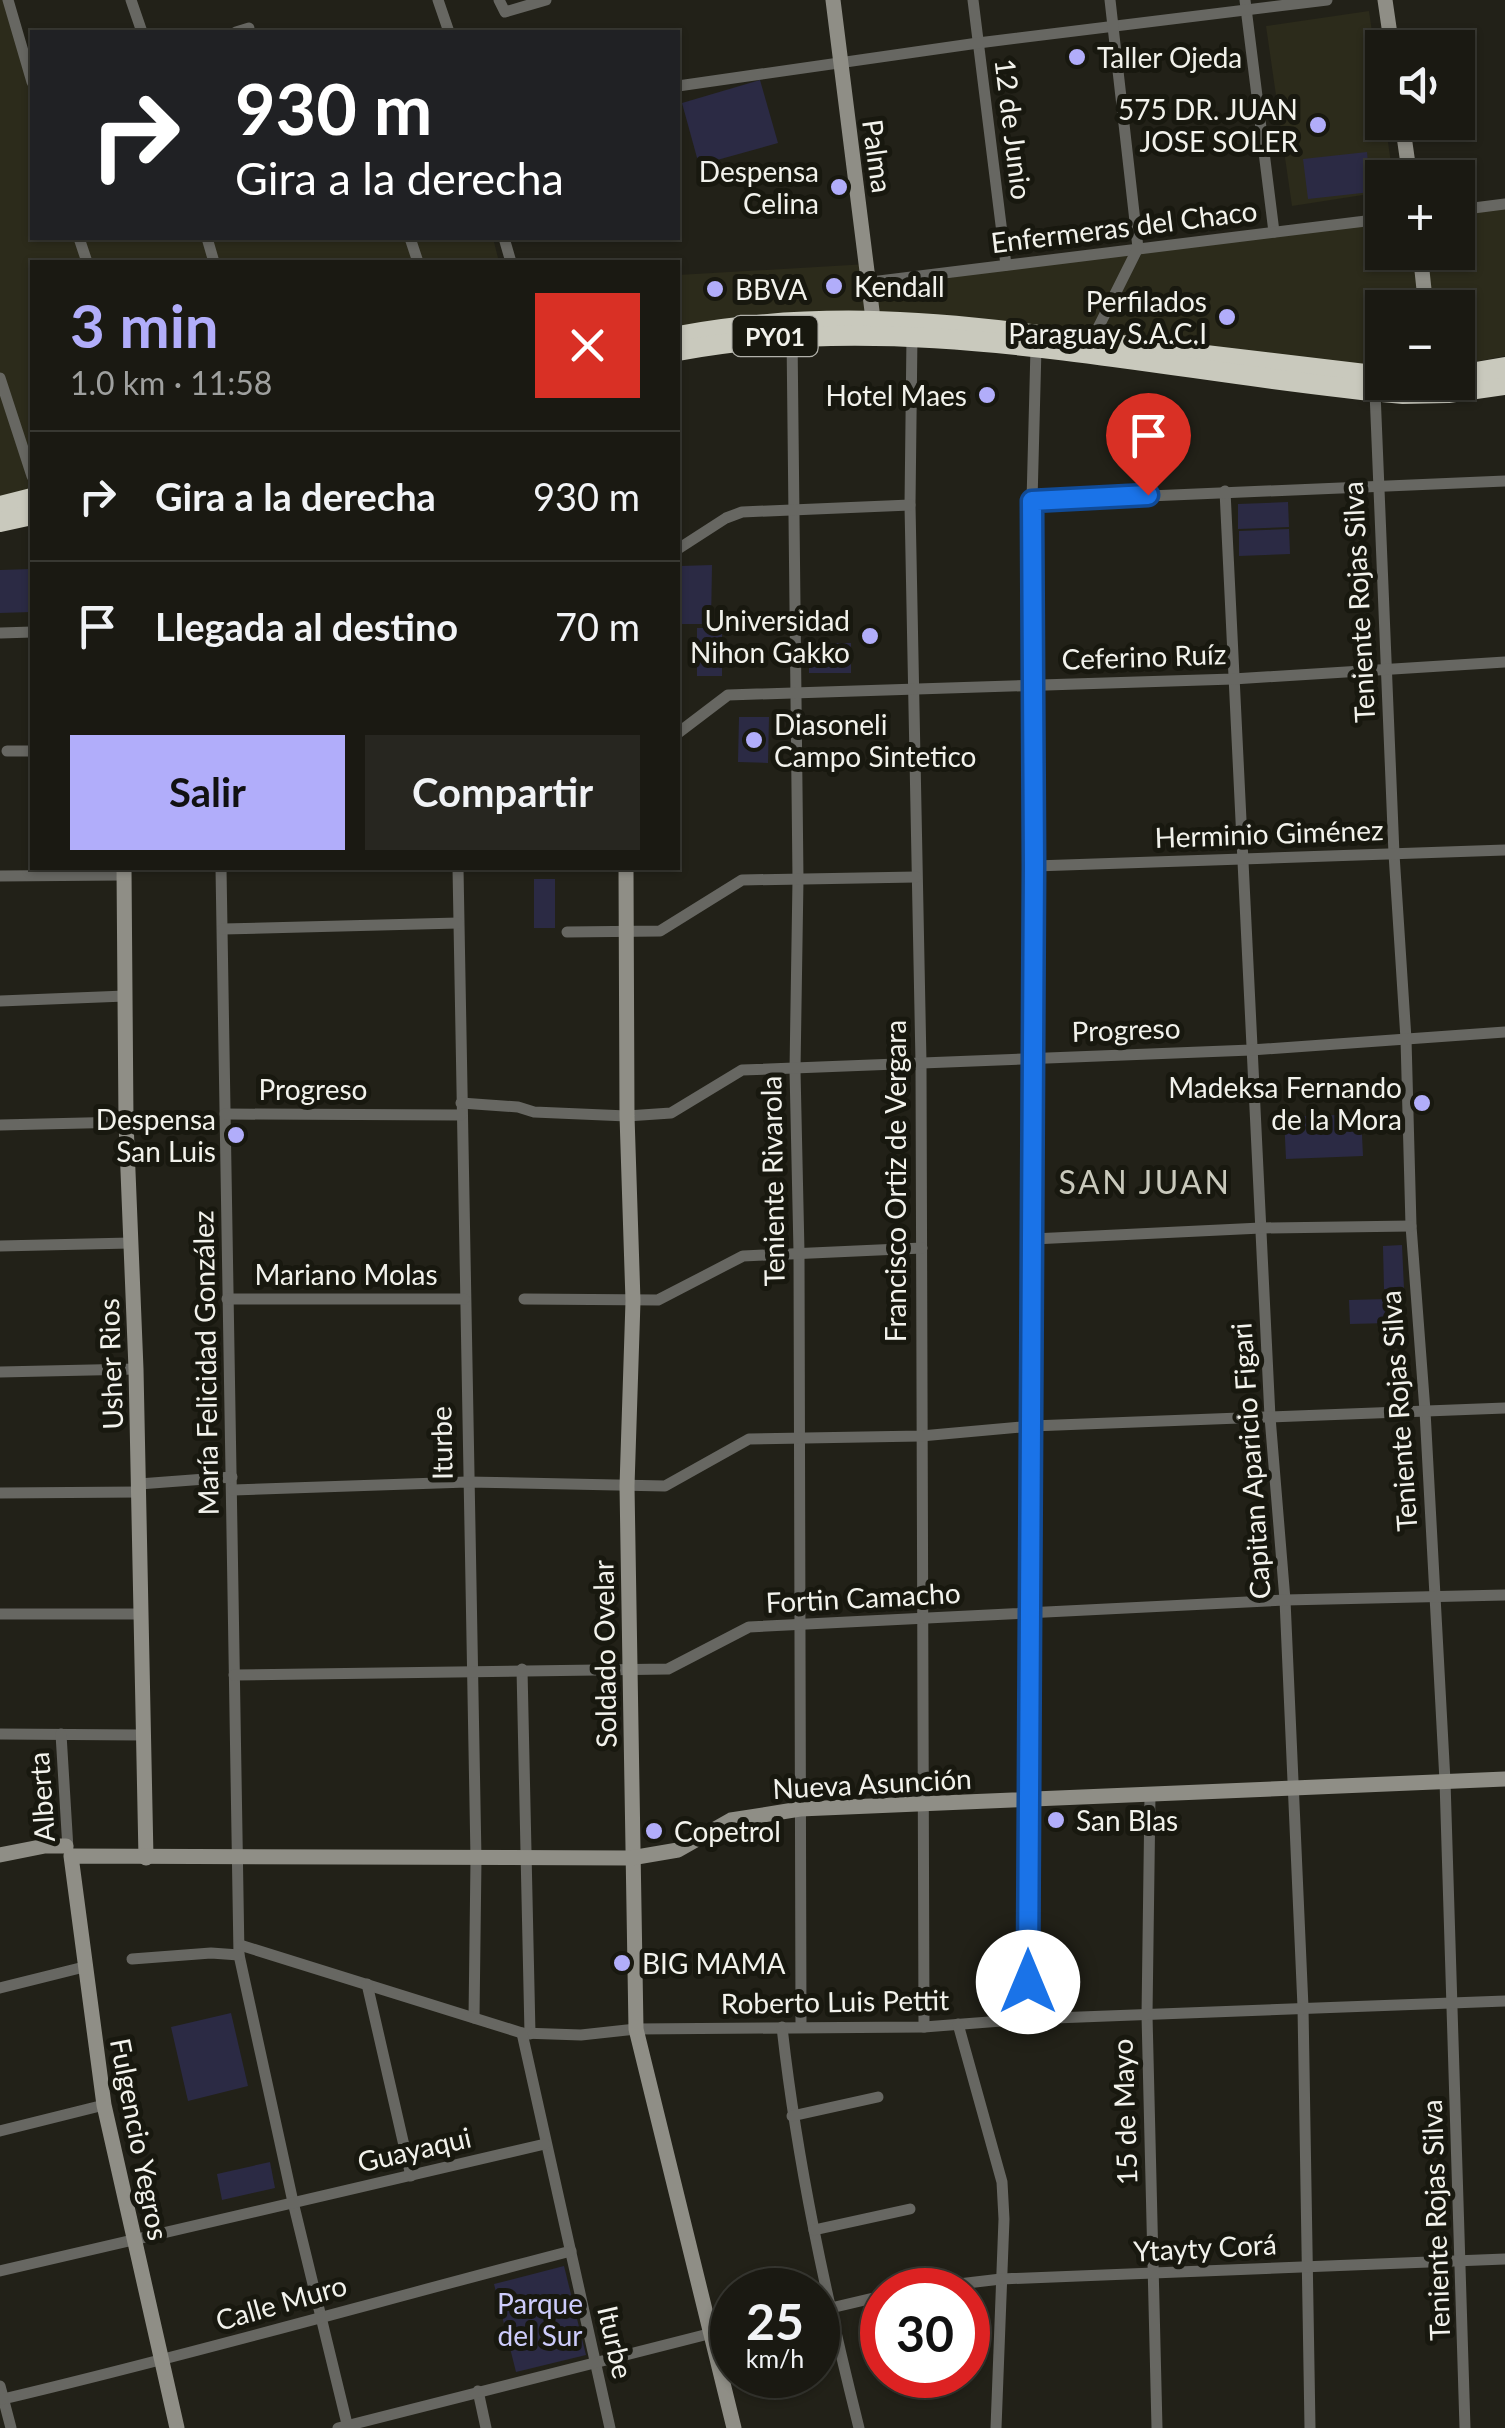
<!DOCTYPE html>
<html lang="es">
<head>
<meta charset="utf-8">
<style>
	:root { --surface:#1a1912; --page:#272620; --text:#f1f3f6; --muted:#9fa09f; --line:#383832; --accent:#b1adfa }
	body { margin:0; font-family:Lato,sans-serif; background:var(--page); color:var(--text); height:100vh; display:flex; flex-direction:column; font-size:38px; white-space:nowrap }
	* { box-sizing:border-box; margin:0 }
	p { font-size:32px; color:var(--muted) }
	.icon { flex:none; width:55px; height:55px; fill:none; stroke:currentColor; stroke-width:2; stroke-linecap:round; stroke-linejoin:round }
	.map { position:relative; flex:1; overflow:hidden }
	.panel { position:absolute; left:30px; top:260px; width:650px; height:610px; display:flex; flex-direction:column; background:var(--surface); border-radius:0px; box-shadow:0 2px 8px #0004,0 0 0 2px var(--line) }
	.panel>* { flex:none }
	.top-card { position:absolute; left:30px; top:30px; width:650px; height:210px; border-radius:0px; box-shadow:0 2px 8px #0004,0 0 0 2px var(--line); background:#202124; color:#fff; overflow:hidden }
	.fabs { position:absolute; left:1365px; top:30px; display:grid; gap:20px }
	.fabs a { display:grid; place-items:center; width:110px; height:110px; border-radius:0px; background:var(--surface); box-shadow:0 2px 8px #0004,0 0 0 2px var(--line); font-size:50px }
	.speed { position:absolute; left:710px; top:2268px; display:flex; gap:20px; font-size:50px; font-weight:700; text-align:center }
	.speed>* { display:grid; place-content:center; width:130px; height:130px; border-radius:50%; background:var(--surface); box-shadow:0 2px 8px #0004,0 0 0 2px var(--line); line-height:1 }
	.speed small { font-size:25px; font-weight:400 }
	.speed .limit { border:15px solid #d22; background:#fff; color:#111 }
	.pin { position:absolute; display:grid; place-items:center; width:85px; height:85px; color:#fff; margin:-102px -42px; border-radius:50% 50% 50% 0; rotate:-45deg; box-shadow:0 0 10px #0007 }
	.pin .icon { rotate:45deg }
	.me { position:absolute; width:110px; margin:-55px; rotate:0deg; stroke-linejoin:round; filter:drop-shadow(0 0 8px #0008) }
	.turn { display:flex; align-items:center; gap:35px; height:210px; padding:0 40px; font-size:45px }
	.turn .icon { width:130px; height:130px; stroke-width:2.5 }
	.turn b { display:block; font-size:70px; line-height:85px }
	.round { display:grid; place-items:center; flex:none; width:105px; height:105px; border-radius:0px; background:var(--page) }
	.head { display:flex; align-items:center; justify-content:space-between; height:170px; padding:0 40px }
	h1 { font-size:60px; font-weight:700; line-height:75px; color:var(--accent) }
	.primary-button { display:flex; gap:20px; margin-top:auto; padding:20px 40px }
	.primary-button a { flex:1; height:115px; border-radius:0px; background:var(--accent); color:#111; font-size:40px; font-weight:700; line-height:115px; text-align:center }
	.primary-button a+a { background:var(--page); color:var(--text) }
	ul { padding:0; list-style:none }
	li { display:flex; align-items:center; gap:30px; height:130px; padding:0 40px; border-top:2px solid var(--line) }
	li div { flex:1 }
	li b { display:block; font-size:38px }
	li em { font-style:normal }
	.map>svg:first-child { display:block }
	.built { fill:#2c2b1b }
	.green { fill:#2b2a44 }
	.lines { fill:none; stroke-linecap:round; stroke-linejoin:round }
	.street { stroke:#676762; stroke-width:11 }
	.secondary { stroke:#8f8e86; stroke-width:15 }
	.highway { stroke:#c9c9bd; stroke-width:20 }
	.route-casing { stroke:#114b97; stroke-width:25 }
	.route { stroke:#1a73e8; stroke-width:18 }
	.poi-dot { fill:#b1adfa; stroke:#18180f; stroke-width:4 }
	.labels { text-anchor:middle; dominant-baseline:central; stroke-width:10; stroke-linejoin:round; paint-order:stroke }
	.shield { fill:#18180f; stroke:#b1b1aa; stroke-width:2.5 }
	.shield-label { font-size:25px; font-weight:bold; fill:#f2f2ec }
	.poi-label { font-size:28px; fill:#f2f2ec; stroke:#18180f; text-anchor:start }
	.street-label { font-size:28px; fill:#f2f2ec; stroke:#18180f }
	.park-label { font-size:28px; fill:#cdccfb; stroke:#18180f }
	.quarter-label { font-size:32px; letter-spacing:2.5px; fill:#c9c9bc; stroke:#18180f }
</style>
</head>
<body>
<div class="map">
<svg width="1505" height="2428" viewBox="0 0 1505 2428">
	<rect width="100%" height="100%" fill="#222118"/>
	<!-- built -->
	<g class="built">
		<polygon points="0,0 6,0 32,92 32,238 74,238 82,262 32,262 32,491 0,500"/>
		<polygon points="1369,11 1393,177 1382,178 1382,192 1292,206 1266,26"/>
		<polygon points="1505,205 1505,356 1458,365 1458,308 1382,308 1382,368 1097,338 1143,251 1382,220 1382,252 1458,252 1458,211"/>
		<polygon points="84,238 493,238 499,262 90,262"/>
		<polygon points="1138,248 1090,336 863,312 678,331 678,275 868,264 871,281"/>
	</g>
	<!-- green -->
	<g class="green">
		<polygon points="760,80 778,143 699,165 682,103"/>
		<polygon points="1367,152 1371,192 1308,199 1303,159"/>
		<polygon points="1288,502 1289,527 1238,529 1238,504"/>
		<polygon points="1289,529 1290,554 1239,556 1239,531"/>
		<polygon points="712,565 711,624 678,624 680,566"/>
		<polygon points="32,569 32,612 0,613 0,570"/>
		<rect x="697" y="628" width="25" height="48"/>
		<rect x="809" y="643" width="42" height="30"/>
		<polygon points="739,717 769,717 768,763 738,762"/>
		<rect x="534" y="879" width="21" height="49"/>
		<polygon points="1361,1114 1363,1156 1286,1159 1284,1117"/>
		<polygon points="1402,1245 1404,1289 1384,1289 1383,1246"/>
		<polygon points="1388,1299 1389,1323 1350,1324 1349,1300"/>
		<polygon points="231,2013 248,2086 188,2101 171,2027"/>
		<polygon points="270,2162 275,2188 222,2200 217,2174"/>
		<polygon points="564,2266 586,2355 516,2372 494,2284"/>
	</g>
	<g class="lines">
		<!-- street -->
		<g class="street">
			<polyline points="8,0 32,82"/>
			<polyline points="131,0 142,32"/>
			<polyline points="438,0 449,32"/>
			<polyline points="499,0 505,12 546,0"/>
			<polyline points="973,0 1006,265"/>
			<polyline points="1245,0 1274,232"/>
			<polyline points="236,32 249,28"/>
			<polyline points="678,86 978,43 1327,0"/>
			<polyline points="1458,210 1505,204"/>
			<polyline points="79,238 87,262"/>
			<polyline points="207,238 214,262"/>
			<polyline points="410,238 418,262"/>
			<polyline points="504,238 511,262"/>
			<polyline points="871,282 1382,219"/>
			<polyline points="792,335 798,879 795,1070 799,1252 801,2027"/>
			<polyline points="912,335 910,505 921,1063 924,2027"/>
			<polyline points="1091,342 1138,248 1110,0"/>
			<polyline points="0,378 32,476"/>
			<polyline points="1375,392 1394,854 1406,1039 1411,1226 1425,1411 1445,1781 1465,2428"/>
			<polyline points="1225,491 1270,1417 1285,1600 1303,2007 1310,2428"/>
			<polyline points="1032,501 1505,481"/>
			<polyline points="678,549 726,518 742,512 910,505"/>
			<polyline points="1,633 32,632"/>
			<polyline points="678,733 728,695 1233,679 1505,662"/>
			<polyline points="7,751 32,751"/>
			<polyline points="1035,866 1505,850"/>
			<polyline points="221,868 239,1955 293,2202 348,2428"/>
			<polyline points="458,868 476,1859 474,2018"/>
			<polyline points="0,876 124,875"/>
			<polyline points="223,929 458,923"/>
			<polyline points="567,932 660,931 742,880 916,877"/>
			<polyline points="0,1001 125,996"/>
			<polyline points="461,1103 518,1107 534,1112 627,1116 671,1113 742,1070 1251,1050 1505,1032"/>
			<polyline points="225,1114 461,1115"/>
			<polyline points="0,1125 126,1122"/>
			<polyline points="1033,1239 1261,1228 1411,1226"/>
			<polyline points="0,1246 130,1243"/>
			<polyline points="227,1299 464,1299"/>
			<polyline points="524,1299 658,1300 743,1256 922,1248"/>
			<polyline points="0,1372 136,1369"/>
			<polyline points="139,1484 232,1477"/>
			<polyline points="233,1490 467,1482 665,1486 749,1439 921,1436 1032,1426 1505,1408"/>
			<polyline points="0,1493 139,1492"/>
			<polyline points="0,1614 141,1614"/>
			<polyline points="522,1669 530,2034"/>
			<polyline points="234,1675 668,1669 749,1627 1285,1600 1505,1595"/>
			<polyline points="0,1734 142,1735"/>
			<polyline points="61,1734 68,1849"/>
			<polyline points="1150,1795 1147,2015 1157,2428"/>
			<polyline points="240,1945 522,2033 581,2035 636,2029 924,2027 1028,2019 1505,2001"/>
			<polyline points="132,1959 211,1953 239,1955"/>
			<polyline points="367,1984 411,2176"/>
			<polyline points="0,1988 84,1967"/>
			<polyline points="1028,2019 1035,866 1032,501 1036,348"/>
			<polyline points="958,2024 1002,2182 1004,2219 996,2428"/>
			<path d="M782,2027C797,2163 826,2296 859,2428"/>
			<polyline points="522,2033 610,2428"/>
			<polyline points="792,2116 878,2097"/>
			<polyline points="0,2131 104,2105"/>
			<polyline points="814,2230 910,2209"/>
			<polyline points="0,2271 545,2144"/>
			<polyline points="908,2290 1001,2279 1505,2259"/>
			<polyline points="818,2311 882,2296"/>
			<polyline points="0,2386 11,2428"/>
			<polyline points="478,2391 486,2428"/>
			<path d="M3,2399C194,2354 382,2300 571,2251"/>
			<polyline points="338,2428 732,2328"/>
		</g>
		<!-- secondary -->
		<g class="secondary">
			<polyline points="833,0 873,319"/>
			<polyline points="1385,0 1392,48"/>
			<polyline points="1402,122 1410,178"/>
			<polyline points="1420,252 1426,308"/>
			<polyline points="124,868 126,1122 136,1369 146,1858"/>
			<polyline points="626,868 627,1116 633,1301 627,1486 636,2029 734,2428"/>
			<polyline points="0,1855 45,1846 66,1846"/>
			<polyline points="177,2428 104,2105 71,1856 631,1858 678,1850 731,1820 800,1809 1505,1779"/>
		</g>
		<!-- highway -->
		<g class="highway">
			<path d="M678,336C806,312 924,319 1053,337"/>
			<polyline points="1096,342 1382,376"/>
			<path d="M678,351C919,306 1162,373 1403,394L1448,393L1505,385"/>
			<polyline points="1458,375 1505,367"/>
			<polyline points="0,506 32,498"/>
			<polyline points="0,522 32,515"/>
		</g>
	</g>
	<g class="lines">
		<!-- route casing -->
		<g class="route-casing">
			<polyline id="route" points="1028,1982 1034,866 1032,501 1148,495"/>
		</g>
		<!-- route -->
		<use href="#route" class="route"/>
	</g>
	<!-- markers -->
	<g class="poi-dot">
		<circle cx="1077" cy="57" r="10"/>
		<circle cx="1318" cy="125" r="10"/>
		<circle cx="839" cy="187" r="10"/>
		<circle cx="834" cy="286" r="10"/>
		<circle cx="715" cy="289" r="10"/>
		<circle cx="1227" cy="317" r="10"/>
		<circle cx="987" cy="395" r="10"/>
		<circle cx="870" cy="636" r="10"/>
		<circle cx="754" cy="740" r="10"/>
		<circle cx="1422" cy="1103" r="10"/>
		<circle cx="236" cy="1135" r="10"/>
		<circle cx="1056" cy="1820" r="10"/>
		<circle cx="654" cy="1831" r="10"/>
		<circle cx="622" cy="1963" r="10"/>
	</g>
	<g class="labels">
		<!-- shield labels -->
		<rect class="shield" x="732.5" y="316" width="85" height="40" rx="8"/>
		<g class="shield-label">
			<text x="775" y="336">PY01</text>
		</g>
		<!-- poi labels -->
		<g class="poi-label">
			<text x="1097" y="57">Taller Ojeda</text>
			<text x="1298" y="109" text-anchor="end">575 DR. JUAN<tspan x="1298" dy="32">JOSE SOLER</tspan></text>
			<text x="819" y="171" text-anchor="end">Despensa<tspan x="819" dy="32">Celina</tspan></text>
			<text x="854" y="286">Kendall</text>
			<text x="735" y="289">BBVA</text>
			<text x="1207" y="301" text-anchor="end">Perfilados<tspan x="1207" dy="32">Paraguay S.A.C.I</tspan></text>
			<text x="967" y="395" text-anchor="end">Hotel Maes</text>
			<text x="850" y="620" text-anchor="end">Universidad<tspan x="850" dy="32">Nihon Gakko</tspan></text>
			<text x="774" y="724">Diasoneli<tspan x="774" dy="32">Campo Sintetico</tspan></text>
			<text x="1402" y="1087" text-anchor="end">Madeksa Fernando<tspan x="1402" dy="32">de la Mora</tspan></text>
			<text x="216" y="1119" text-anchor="end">Despensa<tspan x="216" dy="32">San Luis</tspan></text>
			<text x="1076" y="1820">San Blas</text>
			<text x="674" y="1831">Copetrol</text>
			<text x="642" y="1963">BIG MAMA</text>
		</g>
		<!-- street labels -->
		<g class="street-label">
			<text transform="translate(1014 129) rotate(83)">12 de Junio</text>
			<text transform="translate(878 156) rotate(82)">Palma</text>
			<text transform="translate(1124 226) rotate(-7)">Enfermeras del Chaco</text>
			<text transform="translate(1358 602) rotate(-93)">Teniente Rojas Silva</text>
			<text transform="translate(1144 656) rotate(-2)">Ceferino Ruíz</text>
			<text transform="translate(1269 833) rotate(-2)">Herminio Giménez</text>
			<text transform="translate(1126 1029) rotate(-2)">Progreso</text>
			<text x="313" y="1089">Progreso</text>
			<text transform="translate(772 1181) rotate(-91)">Teniente Rivarola</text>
			<text transform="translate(895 1181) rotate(-90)">Francisco Ortiz de Vergara</text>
			<text x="346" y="1274">Mariano Molas</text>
			<text transform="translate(205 1363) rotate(-91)">María Felicidad González</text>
			<text transform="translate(110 1364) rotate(-92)">Usher Rios</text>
			<text transform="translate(1398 1411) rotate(-94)">Teniente Rojas Silva</text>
			<text transform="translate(441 1443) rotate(-91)">Iturbe</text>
			<text transform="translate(1250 1461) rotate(-94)">Capitan Aparicio Figari</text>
			<text transform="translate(863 1597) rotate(-3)">Fortin Camacho</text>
			<text transform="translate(604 1654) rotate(-91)">Soldado Ovelar</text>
			<text transform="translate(872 1783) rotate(-3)">Nueva Asunción</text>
			<text transform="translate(41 1797) rotate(-94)">Alberta</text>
			<text transform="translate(835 2001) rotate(-1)">Roberto Luis Pettit</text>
			<text transform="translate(1124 2112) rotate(-92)">15 de Mayo</text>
			<text transform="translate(140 2139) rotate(79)">Fulgencio Yegros</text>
			<text transform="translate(414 2149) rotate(-13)">Guayaqui</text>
			<text transform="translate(1435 2220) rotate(-92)">Teniente Rojas Silva</text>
			<text transform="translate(1205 2247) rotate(-3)">Ytayty Corá</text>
			<text transform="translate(281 2302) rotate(-16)">Calle Muro</text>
			<text transform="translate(616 2342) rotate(77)">Iturbe</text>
		</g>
		<!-- park labels -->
		<g class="park-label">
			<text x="540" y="2303">Parque<tspan x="540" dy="32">del Sur</tspan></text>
		</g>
		<!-- quarter labels -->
		<g class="quarter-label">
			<text x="1145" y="1181">SAN JUAN</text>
		</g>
	</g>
</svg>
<div class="fabs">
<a><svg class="icon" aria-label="sound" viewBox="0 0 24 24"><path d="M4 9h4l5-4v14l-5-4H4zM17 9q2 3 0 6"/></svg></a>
<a>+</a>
<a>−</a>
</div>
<div class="speed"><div>25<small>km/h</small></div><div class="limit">30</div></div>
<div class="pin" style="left:1148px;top:495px;background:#d93025"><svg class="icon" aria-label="arrive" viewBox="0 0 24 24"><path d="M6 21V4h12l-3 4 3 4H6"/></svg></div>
<svg class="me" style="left:1028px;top:1982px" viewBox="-20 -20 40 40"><circle r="19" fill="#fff"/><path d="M0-13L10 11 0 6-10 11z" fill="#1a73e8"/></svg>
<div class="top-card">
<div class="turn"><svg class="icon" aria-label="right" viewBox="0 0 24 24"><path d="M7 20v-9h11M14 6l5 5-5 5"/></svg><div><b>930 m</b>Gira a la derecha</div></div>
</div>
<section class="panel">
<div class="head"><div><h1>3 min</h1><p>1.0 km · 11:58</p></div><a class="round" style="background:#d93025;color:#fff"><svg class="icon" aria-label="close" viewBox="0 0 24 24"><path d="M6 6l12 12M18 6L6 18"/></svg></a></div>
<ul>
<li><svg class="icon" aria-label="right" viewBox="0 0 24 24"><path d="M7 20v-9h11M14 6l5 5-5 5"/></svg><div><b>Gira a la derecha</b></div><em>930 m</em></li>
<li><svg class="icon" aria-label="arrive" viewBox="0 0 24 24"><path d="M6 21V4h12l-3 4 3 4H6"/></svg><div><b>Llegada al destino</b></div><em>70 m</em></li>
</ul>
<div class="primary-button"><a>Salir</a><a>Compartir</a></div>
</section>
</div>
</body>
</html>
